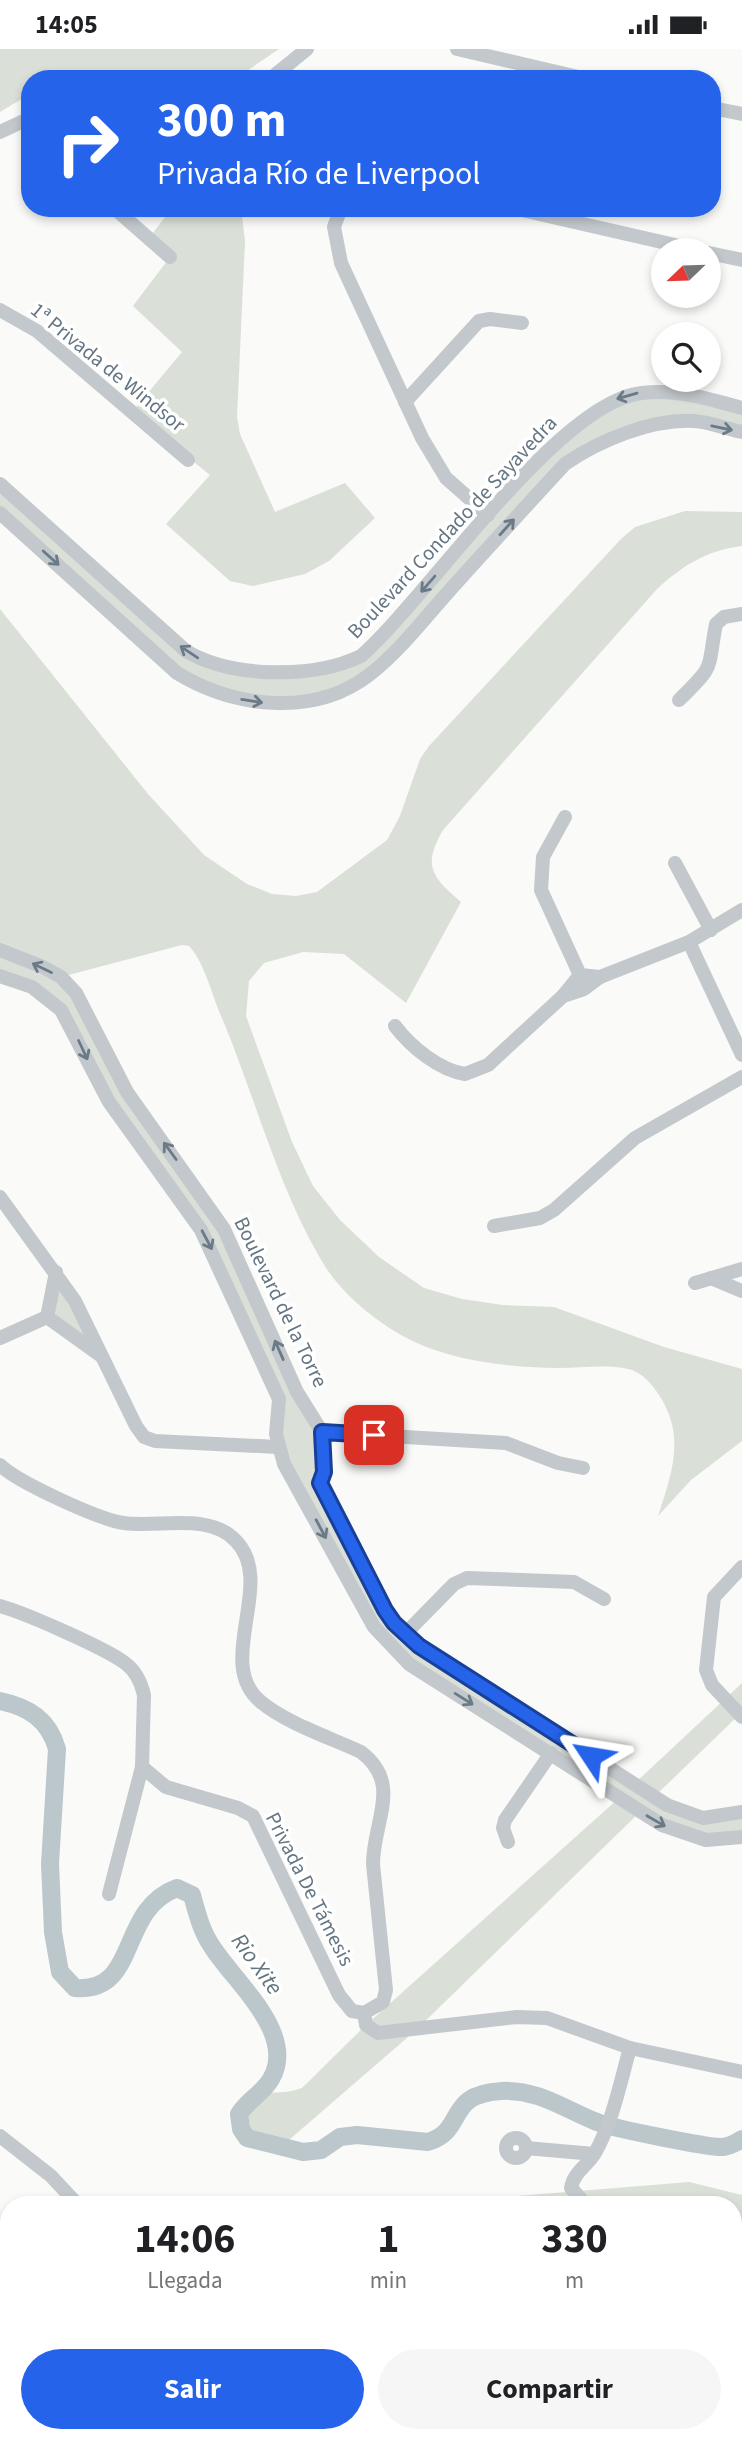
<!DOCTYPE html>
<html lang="es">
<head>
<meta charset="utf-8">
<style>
	:root { --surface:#fff; --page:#f6f6f6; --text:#202124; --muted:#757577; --accent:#2563eb }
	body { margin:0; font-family:"Source Sans 3",sans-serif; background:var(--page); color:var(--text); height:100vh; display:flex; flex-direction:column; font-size:26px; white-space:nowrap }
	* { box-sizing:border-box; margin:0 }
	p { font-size:23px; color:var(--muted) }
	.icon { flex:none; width:38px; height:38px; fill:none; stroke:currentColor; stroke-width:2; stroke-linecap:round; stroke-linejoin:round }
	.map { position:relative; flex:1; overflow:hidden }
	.panel { position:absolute; left:0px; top:2147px; width:742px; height:247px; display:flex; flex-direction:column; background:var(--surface); border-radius:28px 28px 0 0; box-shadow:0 4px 10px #0003 }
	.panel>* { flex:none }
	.top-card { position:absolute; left:21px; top:21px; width:700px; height:147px; border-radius:28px; box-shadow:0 4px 10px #0003; background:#2563eb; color:#fff; overflow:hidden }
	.needle { width:46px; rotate:247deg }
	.fabs { position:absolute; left:651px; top:189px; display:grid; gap:14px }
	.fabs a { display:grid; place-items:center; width:70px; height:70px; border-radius:50%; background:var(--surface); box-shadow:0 4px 10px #0003; font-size:35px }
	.pin { position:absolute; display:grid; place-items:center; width:60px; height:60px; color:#fff; margin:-30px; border-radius:14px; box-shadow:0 4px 10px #0006 }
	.me { position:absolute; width:77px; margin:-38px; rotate:303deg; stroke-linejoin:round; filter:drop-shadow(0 0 5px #0008) }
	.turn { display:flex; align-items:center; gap:24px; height:147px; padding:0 21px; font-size:32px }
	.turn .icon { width:91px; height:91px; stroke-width:2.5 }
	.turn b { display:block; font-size:49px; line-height:60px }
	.eta { display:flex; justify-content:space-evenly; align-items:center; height:119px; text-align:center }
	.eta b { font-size:42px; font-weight:700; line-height:49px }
	.primary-button { display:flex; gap:14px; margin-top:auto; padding:14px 21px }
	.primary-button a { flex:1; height:80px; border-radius:42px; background:var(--accent); color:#fff; font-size:28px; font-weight:700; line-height:80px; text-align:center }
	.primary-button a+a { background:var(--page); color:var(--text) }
	.status { display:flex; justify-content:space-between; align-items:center; height:49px; padding:0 35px; background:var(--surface); direction:ltr }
	.status svg { height:19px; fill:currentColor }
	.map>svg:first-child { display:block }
	.green { fill:#dadfd7 }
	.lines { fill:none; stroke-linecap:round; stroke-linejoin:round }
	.river { stroke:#bbc7cb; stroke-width:18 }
	.minor { stroke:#c3c8cc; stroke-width:14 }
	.oneway { stroke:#6a7a87 }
	.route-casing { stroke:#184099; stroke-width:18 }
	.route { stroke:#2563eb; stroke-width:12 }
	.labels { text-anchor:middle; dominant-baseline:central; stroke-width:7; stroke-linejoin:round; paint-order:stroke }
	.street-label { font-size:21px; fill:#657683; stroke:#fff }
	.water-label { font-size:23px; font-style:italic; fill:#60757c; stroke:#fff }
</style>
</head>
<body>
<div class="status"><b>14:05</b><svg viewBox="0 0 49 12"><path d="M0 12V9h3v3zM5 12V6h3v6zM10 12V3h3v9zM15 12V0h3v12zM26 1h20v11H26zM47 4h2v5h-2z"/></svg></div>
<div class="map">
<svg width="742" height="2393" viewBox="0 0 742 2393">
	<rect width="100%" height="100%" fill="#fafaf8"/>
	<!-- green -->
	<g class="green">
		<polygon points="0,0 279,0 235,30 30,30 30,45 0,63"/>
		<polygon points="172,159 241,159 245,192 237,368 240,385 275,463 345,434 375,469 329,512 305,525 253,537 230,532 166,475 210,426 132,363 182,303 133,257 170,208 149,189"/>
		<polygon points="641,344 742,359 742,383 664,375 577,407 367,628 294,654 201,638 0,464 0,435 167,586 228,619 348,613 574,377"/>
		<path d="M685,462L742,463V497C707,501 682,517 657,540L443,781C422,817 432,828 461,853L406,954L344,905L303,903L264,914L249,932L246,967L292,1093L313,1137L340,1171L379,1208L424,1239L462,1250L503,1256L554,1258L664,1298L742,1320V1392L691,1431L658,1467C672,1424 686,1387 659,1346C651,1334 642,1323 628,1320C607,1315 580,1319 559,1319C502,1318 439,1311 391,1280C363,1262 336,1238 320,1209C277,1135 255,1048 222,969C212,947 205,914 189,897L182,896L61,928L117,1025L214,1164L322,1383L320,1434L394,1574L634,1735L742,1634V1663L655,1747L684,1763H742V1788L706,1791L640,1763L415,1982L282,2097L247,2089L241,2080L239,2065C260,2033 271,2050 302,2039L366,1976L619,1749L394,1603L284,1415L279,1350L211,1198L109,1053L61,961L0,927V560L148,745L204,806L247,835L272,845L296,847L317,843L387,791L400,767L420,710L429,697L621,490L635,478Z"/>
		<polygon points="56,1223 101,1306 47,1268"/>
		<polygon points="689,2133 742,2146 742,2393 117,2393 119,2385 733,2385 733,2156 409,2156"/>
	</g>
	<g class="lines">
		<!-- river -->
		<path class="river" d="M0,1652C29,1658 49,1671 57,1700L50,1815L53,1883L60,1923L75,1939C140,1944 117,1861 177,1839L192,1846C197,1864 201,1881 211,1896C232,1931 298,1984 271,2030C263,2044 248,2051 239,2065L241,2080L247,2089L303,2103L321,2101L340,2088L357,2086L428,2093C467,2081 444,2045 502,2042C538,2040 566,2061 597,2073C611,2079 710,2099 723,2098C730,2097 736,2094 742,2090"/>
		<!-- minor -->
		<g class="minor">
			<polyline points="457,0 587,30"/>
			<polyline points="270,30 307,0"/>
			<polyline points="712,59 742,65"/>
			<polyline points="0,83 30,69"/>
			<polyline points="114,159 170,208"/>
			<polyline points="341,159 334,178 341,214 422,389 446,429 488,466"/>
			<polyline points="513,159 697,201"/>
			<polyline points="709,204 742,211"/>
			<polyline points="0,261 37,282 188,411"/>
			<polyline points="405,353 479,272 490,270 522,274"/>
			<path d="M0,435L186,602C232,629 313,630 361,607C428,548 559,352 642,344C676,340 710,350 742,359"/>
			<path d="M0,464L177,624C233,658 313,669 369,626C399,603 424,570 450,541C488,499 526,457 565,415C600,391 651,370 694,372C710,373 727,380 742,383"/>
			<path d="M679,651C716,615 707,622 716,575L724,568L742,565"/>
			<polyline points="565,768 543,808 541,841 580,926"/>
			<polyline points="675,814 711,881"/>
			<polyline points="689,893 742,1006"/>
			<polyline points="0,901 43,918 61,928 76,944 127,1043 224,1180 297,1343 322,1383 324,1422 320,1434 385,1561 394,1574 419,1597 667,1756 703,1769 742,1763"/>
			<polyline points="0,927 32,938 61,961 109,1053 201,1181 279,1350 276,1385 284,1415 374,1578 409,1615 662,1776 706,1791 742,1788"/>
			<polyline points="563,947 584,940 600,928 689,893 742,861"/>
			<path d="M395,977C411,998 439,1021 465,1025L488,1016L563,947L580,926L600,928"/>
			<polyline points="0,1148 75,1252 136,1377 144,1388 155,1392 278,1398"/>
			<polyline points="494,1177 540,1169 554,1161 635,1089 742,1028"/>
			<polyline points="711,1229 742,1242"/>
			<polyline points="695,1234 742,1220"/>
			<polyline points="47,1268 100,1306"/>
			<polyline points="47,1268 56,1223"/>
			<polyline points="0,1289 47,1268"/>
			<polyline points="322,1383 506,1394 558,1414 583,1419"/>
			<path d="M0,1416C17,1433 100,1471 124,1474C158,1479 210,1463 236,1492C277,1534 213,1614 261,1653C286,1674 331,1689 361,1703C403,1735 373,1772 373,1815L386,1941L383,1953L364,1964"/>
			<polyline points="742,1518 714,1548 706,1621 712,1636 742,1668"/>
			<path d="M0,1557C25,1564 105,1599 125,1614C136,1622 141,1633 144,1646L142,1718L109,1845"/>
			<polyline points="405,1585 454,1535 467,1529 574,1533 604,1550"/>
			<polyline points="142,1718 166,1738 238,1759 253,1767 339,1946 352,1962 364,1964"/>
			<polyline points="508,1793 503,1779 505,1771 551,1704"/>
			<polyline points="364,1964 366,1976 378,1984 516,1968 547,1969 630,1999 742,2023"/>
			<polyline points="0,2087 51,2127 78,2156"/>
			<circle cx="516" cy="2099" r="10"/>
			<polyline points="526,2099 594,2105"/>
			<path d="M586,2156L571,2139C573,2124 588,2116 595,2104C613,2072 620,2034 630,1999"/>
			<polyline points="456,2385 491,2393"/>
			<polyline points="506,2385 509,2393"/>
		</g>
	</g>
	<!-- one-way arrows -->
	<defs><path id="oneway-shaft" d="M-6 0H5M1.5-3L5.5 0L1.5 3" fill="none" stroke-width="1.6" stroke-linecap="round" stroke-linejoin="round" transform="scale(1.75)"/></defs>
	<g class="oneway">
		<use href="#oneway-shaft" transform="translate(627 347) rotate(164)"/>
		<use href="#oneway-shaft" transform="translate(722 379) rotate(12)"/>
		<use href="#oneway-shaft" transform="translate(507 478) rotate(-48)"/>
		<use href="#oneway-shaft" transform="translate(51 509) rotate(42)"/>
		<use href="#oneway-shaft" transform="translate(428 535) rotate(131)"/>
		<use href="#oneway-shaft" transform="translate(189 603) rotate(-146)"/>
		<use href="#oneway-shaft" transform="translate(252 652) rotate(9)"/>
		<use href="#oneway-shaft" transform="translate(42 919) rotate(-154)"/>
		<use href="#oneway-shaft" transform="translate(83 1001) rotate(65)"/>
		<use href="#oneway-shaft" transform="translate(170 1102) rotate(-126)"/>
		<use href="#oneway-shaft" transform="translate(207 1191) rotate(62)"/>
		<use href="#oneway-shaft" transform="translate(279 1301) rotate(-114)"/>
		<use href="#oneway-shaft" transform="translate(321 1480) rotate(62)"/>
		<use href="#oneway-shaft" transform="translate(464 1650) rotate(32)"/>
		<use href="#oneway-shaft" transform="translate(656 1772) rotate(30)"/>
	</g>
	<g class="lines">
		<!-- route casing -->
		<g class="route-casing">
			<polyline id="route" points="374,1386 322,1383 324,1423 320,1434 385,1561 394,1574 419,1597 591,1707"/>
		</g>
		<!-- route -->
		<use href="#route" class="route"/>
	</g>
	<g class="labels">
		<!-- street labels -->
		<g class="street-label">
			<text transform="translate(108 318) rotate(39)">1ª Privada de Windsor</text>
			<text transform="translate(452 478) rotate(-47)">Boulevard Condado de Sayavedra</text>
			<text transform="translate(281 1253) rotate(64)">Boulevard de la Torre</text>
			<text transform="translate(310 1840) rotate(63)">Privada De Támesis</text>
		</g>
		<!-- water labels -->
		<g class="water-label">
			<text transform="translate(257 1915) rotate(54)">Rio Xite</text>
		</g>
	</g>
</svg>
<div class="fabs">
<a><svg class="needle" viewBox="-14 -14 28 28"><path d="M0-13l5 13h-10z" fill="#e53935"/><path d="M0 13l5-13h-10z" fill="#757577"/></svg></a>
<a><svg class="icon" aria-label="search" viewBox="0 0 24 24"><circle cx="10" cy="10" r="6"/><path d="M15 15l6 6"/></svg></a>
</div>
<div class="pin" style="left:374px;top:1386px;background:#d93025"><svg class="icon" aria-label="arrive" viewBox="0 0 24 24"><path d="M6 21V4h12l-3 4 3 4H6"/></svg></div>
<svg class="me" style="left:591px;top:1707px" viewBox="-20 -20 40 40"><path d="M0-17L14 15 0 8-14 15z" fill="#2563eb" stroke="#fff" stroke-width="4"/></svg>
<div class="top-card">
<div class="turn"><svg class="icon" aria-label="right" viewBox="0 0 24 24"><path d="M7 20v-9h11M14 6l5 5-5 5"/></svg><div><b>300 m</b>Privada Río de Liverpool</div></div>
</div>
<section class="panel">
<div class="eta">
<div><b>14:06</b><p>Llegada</p></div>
<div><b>1</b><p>min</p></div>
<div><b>330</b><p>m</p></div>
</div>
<div class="primary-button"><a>Salir</a><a>Compartir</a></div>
</section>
</div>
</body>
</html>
